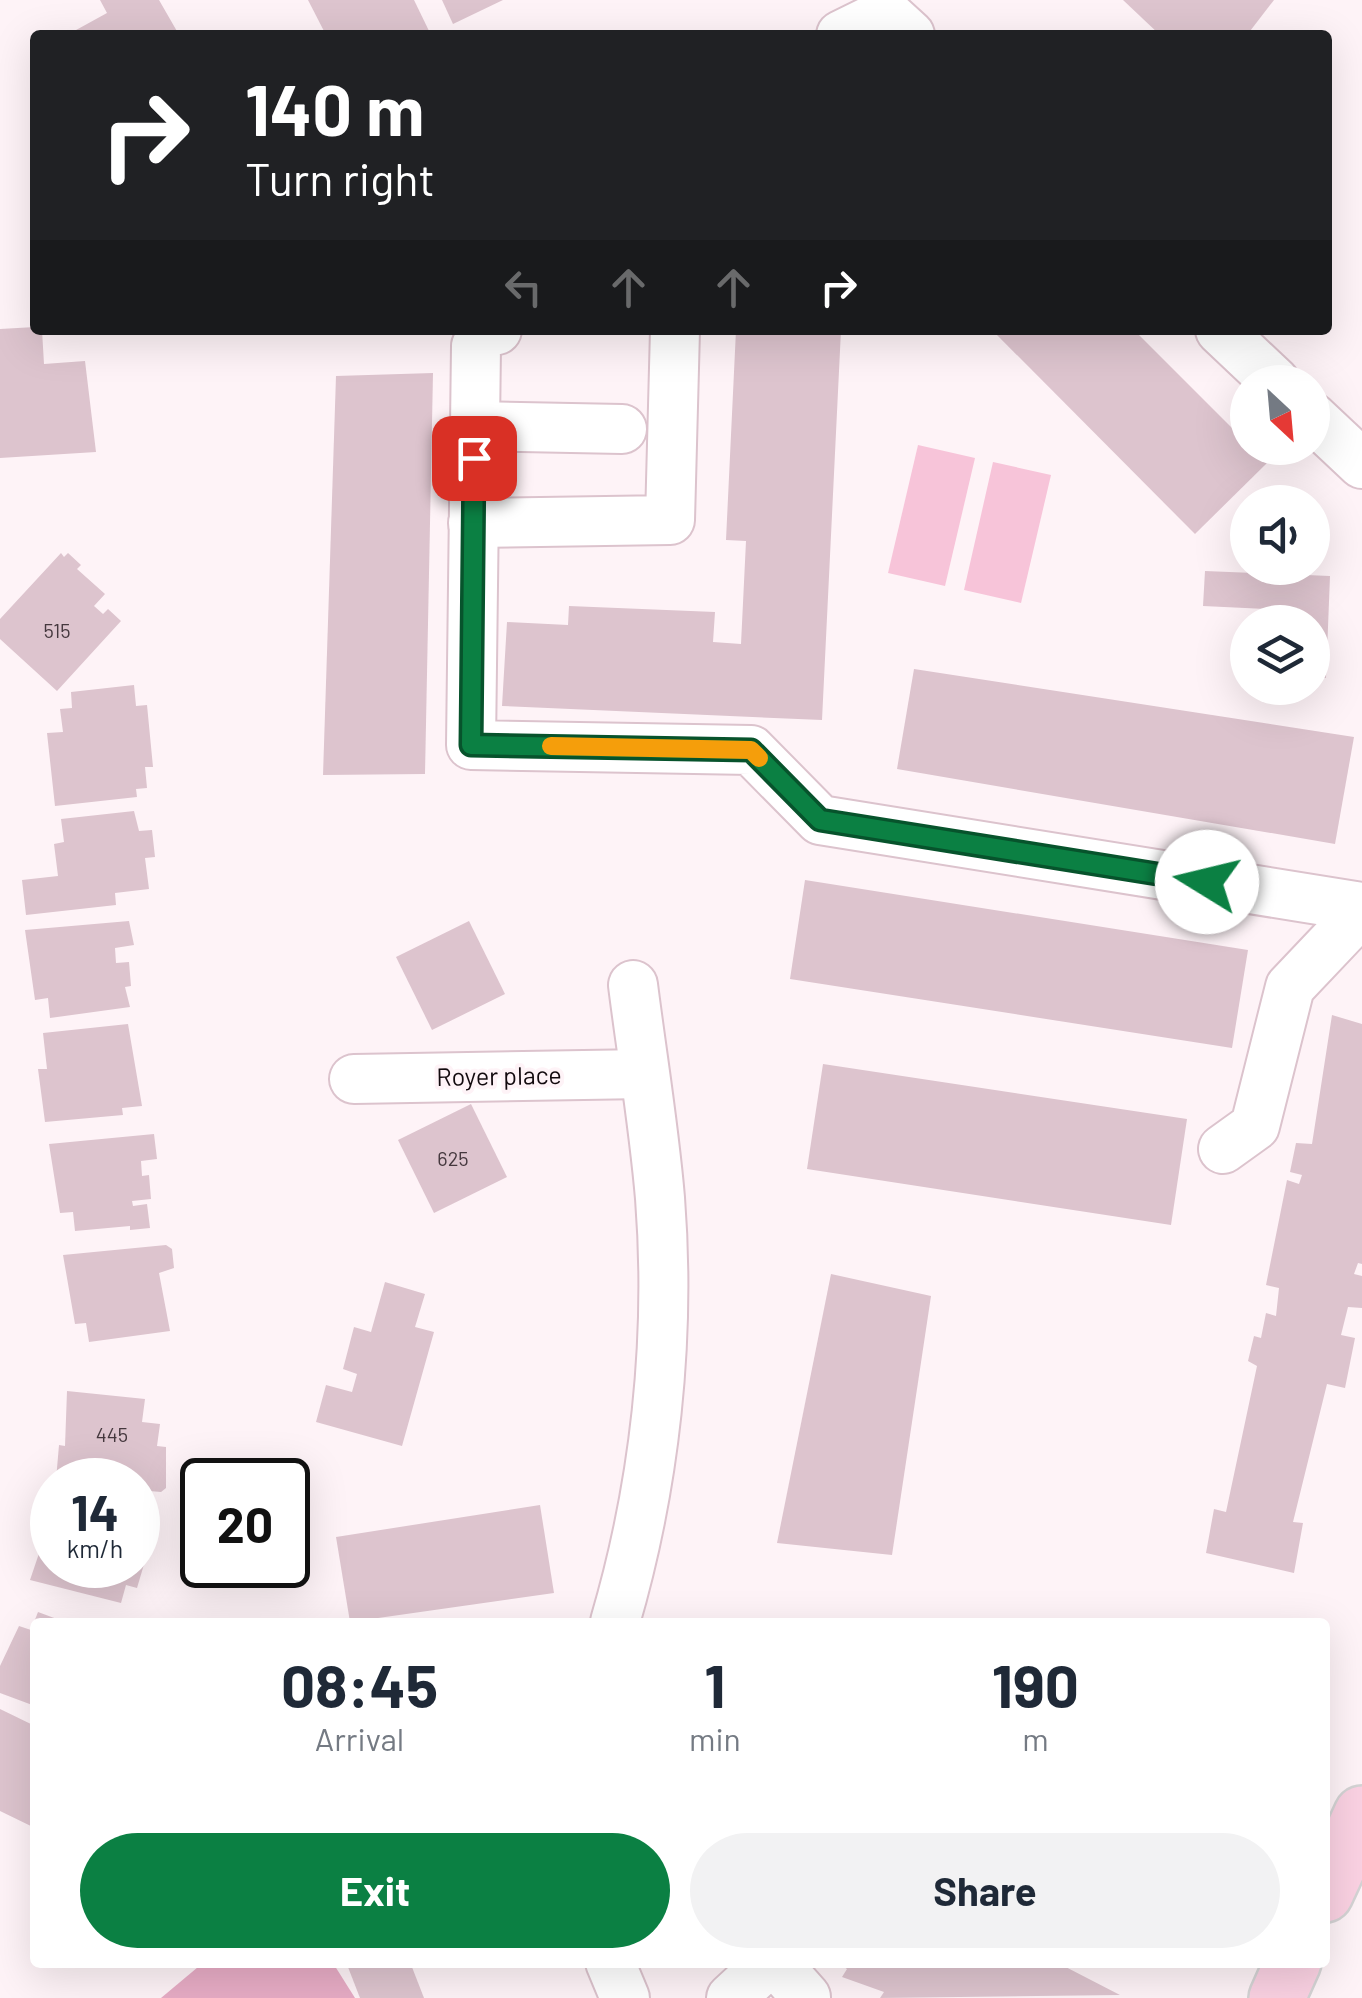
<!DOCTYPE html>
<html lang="en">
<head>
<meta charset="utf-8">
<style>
	:root { --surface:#fff; --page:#f2f2f3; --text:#1f2937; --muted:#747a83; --accent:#0b8043 }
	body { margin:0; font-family:Barlow,sans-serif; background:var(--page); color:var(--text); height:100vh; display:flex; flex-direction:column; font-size:38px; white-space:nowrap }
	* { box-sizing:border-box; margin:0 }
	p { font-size:32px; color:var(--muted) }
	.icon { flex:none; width:55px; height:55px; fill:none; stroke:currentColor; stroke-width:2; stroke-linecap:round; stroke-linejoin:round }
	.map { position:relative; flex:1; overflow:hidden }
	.sheet { position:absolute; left:30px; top:1618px; width:1300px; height:350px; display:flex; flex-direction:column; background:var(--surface); border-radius:10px; box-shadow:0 10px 40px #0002 }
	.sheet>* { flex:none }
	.banner { position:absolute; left:30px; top:30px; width:1302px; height:305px; border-radius:10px; box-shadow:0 10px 40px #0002; background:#202124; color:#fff; overflow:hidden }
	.needle { width:65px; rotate:154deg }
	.controls { position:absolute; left:1230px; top:365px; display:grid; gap:20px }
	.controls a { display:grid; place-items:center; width:100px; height:100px; border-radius:50%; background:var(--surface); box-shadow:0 10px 40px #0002; font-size:50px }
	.speed { position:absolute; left:30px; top:1458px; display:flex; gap:20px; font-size:50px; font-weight:700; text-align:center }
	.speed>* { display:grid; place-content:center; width:130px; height:130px; border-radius:50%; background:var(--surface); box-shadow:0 10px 40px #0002; line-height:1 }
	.speed small { font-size:25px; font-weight:400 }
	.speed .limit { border:5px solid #111; border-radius:15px; background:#fff; color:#111 }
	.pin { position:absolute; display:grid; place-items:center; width:85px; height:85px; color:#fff; margin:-42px; border-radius:20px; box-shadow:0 5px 15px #0006 }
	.me { position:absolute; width:110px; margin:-55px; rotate:279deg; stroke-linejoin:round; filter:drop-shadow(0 0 8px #0008) }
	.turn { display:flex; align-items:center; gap:35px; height:210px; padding:0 50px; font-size:45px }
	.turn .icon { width:130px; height:130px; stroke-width:2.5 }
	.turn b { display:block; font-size:70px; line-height:85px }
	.lanes { display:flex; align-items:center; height:95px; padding:0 50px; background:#0003; justify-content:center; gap:50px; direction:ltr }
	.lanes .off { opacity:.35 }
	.eta { display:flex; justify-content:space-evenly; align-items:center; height:170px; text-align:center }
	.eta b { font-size:60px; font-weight:700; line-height:70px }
	.button { display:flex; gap:20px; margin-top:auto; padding:20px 50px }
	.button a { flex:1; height:115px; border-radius:60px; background:var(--accent); color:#fff; font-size:40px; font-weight:700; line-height:115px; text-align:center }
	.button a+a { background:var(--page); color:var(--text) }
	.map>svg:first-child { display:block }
	.green { fill:#f7c4d9 }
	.forest { fill:#e7acc5 }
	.building { fill:#ddc4ce }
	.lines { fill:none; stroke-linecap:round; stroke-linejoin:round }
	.minor-casing { stroke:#dcc3cd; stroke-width:52 }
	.major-casing { stroke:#d4d3d4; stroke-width:60 }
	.minor { stroke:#fff; stroke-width:48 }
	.major { stroke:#fad1e2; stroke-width:55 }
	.route-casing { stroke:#07532c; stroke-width:25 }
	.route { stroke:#0b8043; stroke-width:18 }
	.slow { stroke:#f59e0b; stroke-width:18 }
	.labels { text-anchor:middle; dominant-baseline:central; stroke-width:8; stroke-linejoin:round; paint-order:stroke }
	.number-label { font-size:20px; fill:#45383e }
	.street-label { font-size:25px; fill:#120a0e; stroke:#fef3f7 }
</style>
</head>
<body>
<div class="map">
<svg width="1362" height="1998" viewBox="0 0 1362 1998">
	<rect width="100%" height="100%" fill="#fef3f7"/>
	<!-- green -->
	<g class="green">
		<polygon points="918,445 975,458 945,586 888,573"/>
		<polygon points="993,462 1051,475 1021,603 964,590"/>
	</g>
	<!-- forest -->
	<polygon class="forest" points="204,1962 333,1963 355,1998 161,1998"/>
	<!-- building -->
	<g class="building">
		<polygon points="100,0 159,0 178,33 67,35 107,13"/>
		<polygon points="308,0 414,0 430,33 326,35"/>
		<polygon points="442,0 503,0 453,24"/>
		<polygon points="1123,0 1274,0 1247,35 1160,35"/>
		<polygon points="35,327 42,330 44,364 85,361 96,452 0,458 0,329"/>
		<polygon points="736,330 841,330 822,720 502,706 507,622 568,625 569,606 715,612 713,642 741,644 746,541 726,540"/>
		<polygon points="992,330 1134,330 1267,463 1195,534"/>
		<polygon points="433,373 425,774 323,775 336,376"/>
		<polygon points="61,553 64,557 68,553 81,565 77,569 105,594 94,606 103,614 108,609 121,621 57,691 0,639 0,619"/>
		<polygon points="1205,571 1330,576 1326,678 1312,677 1312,622 1265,622 1266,609 1203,606"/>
		<polygon points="914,669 1354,737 1335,844 897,769"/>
		<polygon points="134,685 136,706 147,705 153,767 145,767 147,788 136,789 137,797 55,806 47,733 63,732 60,709 72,708 71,692"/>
		<polygon points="134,811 139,831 152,830 155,857 145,858 149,889 115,893 116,905 26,915 22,880 58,876 54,844 64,842 61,819"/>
		<polygon points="805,880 1248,950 1232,1048 790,979"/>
		<polygon points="129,921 134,945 115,948 116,963 129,962 131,986 125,987 130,1007 50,1018 48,998 35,1000 25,930"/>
		<polygon points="469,921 505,994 432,1030 396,957"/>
		<polygon points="1332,1015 1362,1024 1362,1264 1358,1263 1354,1274 1362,1276 1362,1308 1348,1307 1341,1335 1355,1338 1345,1388 1327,1384 1293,1522 1303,1523 1294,1573 1206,1553 1214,1509 1226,1512 1257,1366 1248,1361 1254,1336 1261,1338 1266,1313 1276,1316 1279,1288 1266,1285 1287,1180 1299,1184 1302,1175 1290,1172 1296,1143 1312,1144"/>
		<polygon points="128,1024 142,1106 122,1108 123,1115 45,1122 38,1069 47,1069 43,1033"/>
		<polygon points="823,1064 1187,1119 1171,1225 807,1169"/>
		<polygon points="471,1104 507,1177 434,1213 398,1140"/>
		<polygon points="154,1134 157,1159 141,1161 142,1176 149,1175 151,1199 132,1201 133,1206 147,1204 150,1228 130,1230 130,1226 75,1231 73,1212 60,1213 49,1144"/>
		<polygon points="166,1245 172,1249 174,1268 159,1273 170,1331 89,1342 86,1323 75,1324 63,1255"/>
		<polygon points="831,1274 931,1296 892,1555 777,1543"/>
		<polygon points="385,1282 425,1294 415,1327 434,1332 402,1446 316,1422 326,1385 352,1392 357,1374 343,1369 354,1327 371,1332"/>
		<polygon points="67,1391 145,1399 142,1422 160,1424 157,1446 166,1447 166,1488 161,1492 138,1490 138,1480 56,1480 59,1445 65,1446"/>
		<polygon points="540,1505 554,1593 350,1622 336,1537"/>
		<polygon points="138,1516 156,1524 137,1588 126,1585 121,1603 30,1580 51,1518 52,1565 138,1565"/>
		<polygon points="38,1612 65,1622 35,1622 35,1706 0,1693 0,1666 19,1626 31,1630"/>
		<polygon points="0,1709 35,1726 35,1828 0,1811"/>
		<polygon points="346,1962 410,1962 424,1998 360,1998"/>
		<polygon points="837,1962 1056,1962 1120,1995 880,1998 884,1992 842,1977 847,1969"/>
	</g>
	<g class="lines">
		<!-- minor casing -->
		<g class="minor-casing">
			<g id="minor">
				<polyline points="841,35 886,13 910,35"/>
				<polyline points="1220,330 1275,382"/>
				<polyline points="1312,417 1362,464"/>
				<polyline points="475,426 476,346 484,333 497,330"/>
				<polyline points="622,429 475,426 471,745 751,750 820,820 1362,907"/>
				<polyline points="473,523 670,520 675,330"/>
				<polyline points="354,1079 644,1074"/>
				<polyline points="1223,1149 1255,1126 1290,987 1362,911"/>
				<path d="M615,1622C655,1486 671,1340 660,1198C654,1127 642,1056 633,985"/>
				<polyline points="610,1962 625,1998"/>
				<polyline points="775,1962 806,1997"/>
				<polyline points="731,1998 770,1962"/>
			</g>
		</g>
		<!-- major casing -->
		<g class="major-casing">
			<g id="major">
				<polyline points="1325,1894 1362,1814"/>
				<polyline points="1277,1998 1293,1962"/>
			</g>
		</g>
		<!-- minor -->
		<use href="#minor" class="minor"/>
		<!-- major -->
		<use href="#major" class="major"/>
	</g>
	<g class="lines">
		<!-- route casing -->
		<g class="route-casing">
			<polyline id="route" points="474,458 471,745 751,750 820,820 1207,882"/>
		</g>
		<!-- route -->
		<use href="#route" class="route"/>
		<!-- slow -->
		<polyline class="slow" points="551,746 751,750 759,758"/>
	</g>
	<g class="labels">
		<!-- number labels -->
		<g class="number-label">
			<text x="57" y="630">515</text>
			<text x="453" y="1158">625</text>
			<text x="112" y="1434">445</text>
		</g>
		<!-- street labels -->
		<g class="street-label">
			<text transform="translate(499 1075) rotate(-1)">Royer place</text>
		</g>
	</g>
</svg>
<div class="controls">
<a><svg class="needle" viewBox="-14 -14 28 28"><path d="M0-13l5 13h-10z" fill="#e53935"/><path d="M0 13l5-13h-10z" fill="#747a83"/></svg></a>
<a><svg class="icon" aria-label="sound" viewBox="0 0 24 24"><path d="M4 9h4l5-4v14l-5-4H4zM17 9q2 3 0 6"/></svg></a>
<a><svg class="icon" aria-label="layers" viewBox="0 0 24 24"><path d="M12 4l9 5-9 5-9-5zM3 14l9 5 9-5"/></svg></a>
</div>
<div class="speed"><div>14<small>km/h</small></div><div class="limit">20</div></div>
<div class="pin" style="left:474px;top:458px;background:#d93025"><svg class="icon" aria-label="arrive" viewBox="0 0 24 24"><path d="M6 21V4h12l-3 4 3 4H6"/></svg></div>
<svg class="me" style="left:1207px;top:882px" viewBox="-20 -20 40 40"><circle r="19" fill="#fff"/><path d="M0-13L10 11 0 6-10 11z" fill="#0b8043"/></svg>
<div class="banner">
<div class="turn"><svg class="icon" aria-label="right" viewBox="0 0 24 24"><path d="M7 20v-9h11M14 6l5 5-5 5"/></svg><div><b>140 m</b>Turn right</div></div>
<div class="lanes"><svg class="icon off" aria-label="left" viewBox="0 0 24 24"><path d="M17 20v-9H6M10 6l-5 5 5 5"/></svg><svg class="icon off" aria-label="ahead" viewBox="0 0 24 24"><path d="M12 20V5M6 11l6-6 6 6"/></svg><svg class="icon off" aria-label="ahead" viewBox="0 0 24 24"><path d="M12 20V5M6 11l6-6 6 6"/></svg><svg class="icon" aria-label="right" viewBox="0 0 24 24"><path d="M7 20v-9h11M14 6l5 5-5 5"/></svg></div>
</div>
<section class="sheet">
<div class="eta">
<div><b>08:45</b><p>Arrival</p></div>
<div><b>1</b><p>min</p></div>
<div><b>190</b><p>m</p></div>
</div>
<div class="button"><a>Exit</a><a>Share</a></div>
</section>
</div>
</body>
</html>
